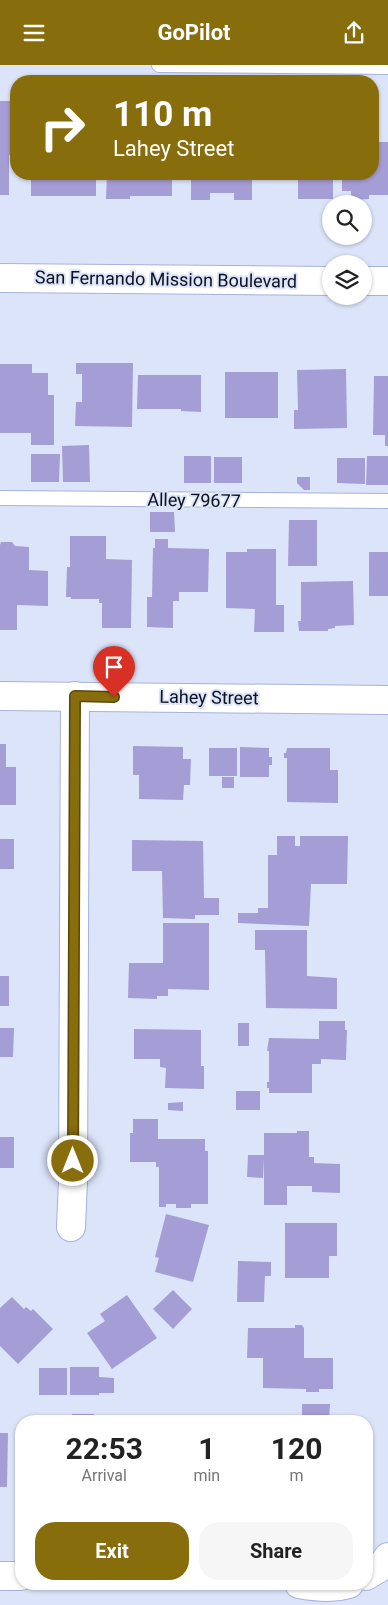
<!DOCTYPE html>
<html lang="en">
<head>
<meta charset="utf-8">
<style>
	:root { --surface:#fff; --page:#f6f6f6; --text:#222; --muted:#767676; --accent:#886d0c }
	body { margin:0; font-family:Roboto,sans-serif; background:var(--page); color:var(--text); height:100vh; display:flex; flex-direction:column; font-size:19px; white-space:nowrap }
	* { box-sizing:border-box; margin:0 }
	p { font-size:16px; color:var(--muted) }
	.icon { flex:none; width:28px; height:28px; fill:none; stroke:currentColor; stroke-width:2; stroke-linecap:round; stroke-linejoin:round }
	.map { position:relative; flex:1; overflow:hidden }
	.panel { position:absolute; left:15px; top:1350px; width:358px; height:175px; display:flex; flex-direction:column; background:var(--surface); border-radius:20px; box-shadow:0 1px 4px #0004 }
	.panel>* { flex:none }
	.hud { position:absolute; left:10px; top:10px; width:369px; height:105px; border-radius:20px; box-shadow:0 1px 4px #0004; background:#886d0c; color:#fff; overflow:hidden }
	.tools { position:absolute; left:322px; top:130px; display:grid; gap:10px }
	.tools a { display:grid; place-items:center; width:50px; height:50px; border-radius:50%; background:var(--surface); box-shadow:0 1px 4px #0004; font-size:25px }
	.pin { position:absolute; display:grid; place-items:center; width:42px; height:42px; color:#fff; margin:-51px -21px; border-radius:50% 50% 50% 0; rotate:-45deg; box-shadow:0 0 5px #0007 }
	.pin .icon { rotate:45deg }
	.me { position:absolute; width:55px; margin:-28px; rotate:0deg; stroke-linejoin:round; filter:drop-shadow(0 0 4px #0008) }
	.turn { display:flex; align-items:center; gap:18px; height:105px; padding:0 20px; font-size:22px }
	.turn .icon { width:65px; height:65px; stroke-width:2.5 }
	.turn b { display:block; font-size:35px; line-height:42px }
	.eta { display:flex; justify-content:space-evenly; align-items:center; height:85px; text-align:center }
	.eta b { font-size:30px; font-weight:700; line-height:35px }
	.action { display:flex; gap:10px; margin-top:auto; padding:10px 20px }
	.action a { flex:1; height:58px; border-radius:20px; background:var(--accent); color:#fff; font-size:20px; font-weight:700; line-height:58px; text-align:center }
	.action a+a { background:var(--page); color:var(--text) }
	header { display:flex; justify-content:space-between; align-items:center; height:65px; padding:0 20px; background:var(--accent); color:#fff; font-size:22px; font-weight:700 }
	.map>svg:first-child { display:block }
	.building { fill:#a59dd5 }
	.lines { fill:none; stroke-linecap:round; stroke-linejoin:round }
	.lane-casing { stroke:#a6b3d7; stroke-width:16 }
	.street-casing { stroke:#a6b3d7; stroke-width:30 }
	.secondary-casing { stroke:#a6b3d7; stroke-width:30 }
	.lane { stroke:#fff; stroke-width:14 }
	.street { stroke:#fff; stroke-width:28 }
	.secondary { stroke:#fff; stroke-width:28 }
	.route-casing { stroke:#584708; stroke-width:12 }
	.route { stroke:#886d0c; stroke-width:9 }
	.labels { text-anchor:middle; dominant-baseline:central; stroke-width:4; stroke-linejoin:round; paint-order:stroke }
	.street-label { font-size:18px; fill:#0d111d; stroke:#dce4fa }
</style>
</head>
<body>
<header><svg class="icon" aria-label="menu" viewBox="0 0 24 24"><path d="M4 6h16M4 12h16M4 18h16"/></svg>GoPilot<svg class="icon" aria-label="share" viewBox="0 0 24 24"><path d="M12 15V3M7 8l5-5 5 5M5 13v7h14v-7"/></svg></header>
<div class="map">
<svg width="388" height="1540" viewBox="0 0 388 1540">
	<rect width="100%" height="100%" fill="#dce4fa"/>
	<!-- building -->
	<g class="building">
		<polygon points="0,36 15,36 15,90 9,90 9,130 0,130"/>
		<polygon points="372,77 388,77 388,130 369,130 369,134 351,135 351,126 342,126 342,109 372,109"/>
		<rect x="31" y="109" width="65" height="22"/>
		<polygon points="107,109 172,109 172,131 130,131 130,134 106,134"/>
		<polygon points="191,109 252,109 252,135 234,135 234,128 210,128 210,135 191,135"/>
		<polygon points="294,109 333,109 333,134 298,134 298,115 294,115"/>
		<polygon points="76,298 133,298 132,362 75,361 76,337 82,337 82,309 76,309"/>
		<polygon points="0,299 32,299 32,308 48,308 48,330 54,330 54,380 31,380 31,368 0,368"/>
		<polygon points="346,304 347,363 294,364 294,345 298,345 297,305"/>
		<rect x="225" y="307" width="53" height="46"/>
		<polygon points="138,310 201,310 201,347 181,346 181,344 137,344"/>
		<polygon points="374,311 388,311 388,381 385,381 385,370 373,370"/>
		<polygon points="89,380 90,417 63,417 62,381"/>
		<polygon points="31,389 60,389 59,417 31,417"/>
		<rect x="184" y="391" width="27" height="27"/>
		<polygon points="367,391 388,391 388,420 366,420"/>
		<rect x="214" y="392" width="28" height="26"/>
		<polygon points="337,393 365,393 365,419 337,418"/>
		<polygon points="297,412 310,412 310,425 304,425 297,418"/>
		<polygon points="150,447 174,447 175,467 150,467"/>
		<polygon points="289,455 317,455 317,501 288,501"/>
		<polygon points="70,471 106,471 106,494 132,495 131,563 102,563 102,538 99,538 99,534 71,534 71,532 66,532 67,502 70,502"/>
		<polygon points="155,474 168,474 168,483 209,484 208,527 179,527 179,536 173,536 173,563 147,562 147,532 152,532 153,483 155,483"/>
		<polygon points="1,477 12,477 15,481 29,482 29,505 48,506 48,541 17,540 17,565 0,565 0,480"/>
		<polygon points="247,484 276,484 276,540 284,540 284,567 254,567 255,544 226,543 226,487 247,487"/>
		<rect x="369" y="487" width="19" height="44"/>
		<polygon points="353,516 354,560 335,561 335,563 328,564 328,566 299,566 298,556 301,556 301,517"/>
		<polygon points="0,679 6,679 6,702 16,702 16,740 0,740"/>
		<polygon points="133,681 183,682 183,694 191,694 190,720 184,720 183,735 139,734 139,710 133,710"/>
		<polygon points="240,682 269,683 269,692 272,692 272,700 269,700 269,712 240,712"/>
		<rect x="209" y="683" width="28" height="28"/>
		<polygon points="287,683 330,683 330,705 338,705 338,738 287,737 287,693 284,693 284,688 286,688"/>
		<rect x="222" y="712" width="12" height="11"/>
		<polygon points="277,771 295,771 295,781 300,781 300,771 348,771 347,819 311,819 309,861 238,858 238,848 258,848 258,843 268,843 268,790 277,790"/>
		<rect x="0" y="774" width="14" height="30"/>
		<polygon points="132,775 203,776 204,833 219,833 219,850 195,850 195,854 163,853 162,806 132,806"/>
		<polygon points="163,858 209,858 209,925 168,924 168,931 157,931 157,934 128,933 129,898 163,898"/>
		<polygon points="255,865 307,865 307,911 337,913 337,944 266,943 265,885 255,885"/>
		<rect x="0" y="911" width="9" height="30"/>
		<polygon points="319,956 345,956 345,965 347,965 346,995 321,994 321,999 312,999 312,1028 269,1028 269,1023 267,1023 267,1017 269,1017 269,986 267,986 269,973 319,974"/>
		<rect x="238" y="958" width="11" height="23"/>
		<polygon points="0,963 14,963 13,992 0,992"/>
		<polygon points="134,964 201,965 201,1001 204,1001 204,1024 165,1023 166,1003 160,1002 160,994 134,994"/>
		<rect x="236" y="1026" width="24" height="19"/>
		<polygon points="183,1037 183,1046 168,1045 168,1038"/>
		<polygon points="133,1054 158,1054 158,1074 205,1074 205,1086 208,1086 208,1139 191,1139 191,1143 176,1143 176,1139 166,1139 166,1142 159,1142 159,1102 156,1102 156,1097 130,1097 130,1068 133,1068"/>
		<polygon points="297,1066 309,1066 309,1092 314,1092 314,1098 340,1099 340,1128 312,1127 312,1121 287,1121 287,1140 264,1140 264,1093 263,1113 247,1112 248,1090 264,1090 264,1068 297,1068"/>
		<rect x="0" y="1072" width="14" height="31"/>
		<polygon points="166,1149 209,1160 193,1217 155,1207 159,1193 155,1192"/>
		<polygon points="285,1158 337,1158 337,1191 329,1191 329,1213 285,1213"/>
		<polygon points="238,1196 271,1197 271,1211 265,1211 264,1237 237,1237"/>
		<polygon points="173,1225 192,1244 173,1264 153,1244"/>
		<polygon points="127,1230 157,1273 112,1304 87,1268 105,1256 100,1249"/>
		<polygon points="12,1232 24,1244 26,1242 31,1246 33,1244 53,1264 18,1299 0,1281 0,1243"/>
		<polygon points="295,1260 302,1260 304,1263 304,1293 333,1293 333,1324 319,1324 319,1327 306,1327 306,1324 263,1323 263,1293 247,1293 248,1263 295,1263"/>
		<polygon points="70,1302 99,1302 99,1312 114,1313 114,1328 99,1328 99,1330 70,1330"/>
		<rect x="39" y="1303" width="28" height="27"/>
		<polygon points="302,1339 330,1339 329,1356 302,1356"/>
		<rect x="72" y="1349" width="22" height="7"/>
		<rect x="221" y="1354" width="26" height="2"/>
		<polygon points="0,1368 8,1368 7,1422 0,1422"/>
	</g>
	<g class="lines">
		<!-- lane casing -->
		<g class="lane-casing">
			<g id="lane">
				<polyline points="159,0 388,2"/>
				<polyline points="0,433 388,436"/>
			</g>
		</g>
		<!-- street casing -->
		<g class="street-casing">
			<g id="street">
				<polyline points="0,631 388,635"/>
				<polyline points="71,1162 73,1116 75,631"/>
				<polyline points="0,1511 21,1511"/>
				<polyline points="366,1511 381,1502 388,1492"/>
				<path d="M299,1519C315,1522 333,1524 349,1519"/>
			</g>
		</g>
		<!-- secondary casing -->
		<g class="secondary-casing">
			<g id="secondary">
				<polyline points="0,213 331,216"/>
				<polyline points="364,216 388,216"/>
			</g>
		</g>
		<!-- lane -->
		<use href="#lane" class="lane"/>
		<!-- street -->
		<use href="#street" class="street"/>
		<!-- secondary -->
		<use href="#secondary" class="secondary"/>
	</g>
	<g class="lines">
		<!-- route casing -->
		<g class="route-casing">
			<polyline id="route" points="73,1096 75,631 114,632"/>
		</g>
		<!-- route -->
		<use href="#route" class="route"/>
	</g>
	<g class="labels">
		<!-- street labels -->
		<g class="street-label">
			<text transform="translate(166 214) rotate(1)">San Fernando Mission Boulevard</text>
			<text transform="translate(194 435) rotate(1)">Alley 79677</text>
			<text transform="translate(209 632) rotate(1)">Lahey Street</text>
		</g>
	</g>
</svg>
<div class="tools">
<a><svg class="icon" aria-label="search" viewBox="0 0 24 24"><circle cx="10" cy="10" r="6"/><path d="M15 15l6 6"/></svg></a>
<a><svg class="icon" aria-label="layers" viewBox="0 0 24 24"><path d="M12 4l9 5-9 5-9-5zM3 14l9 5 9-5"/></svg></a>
</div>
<div class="pin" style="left:114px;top:632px;background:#d93025"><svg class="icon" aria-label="arrive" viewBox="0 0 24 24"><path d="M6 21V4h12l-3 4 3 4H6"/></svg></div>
<svg class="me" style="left:73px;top:1096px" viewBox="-20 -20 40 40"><circle r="17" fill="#886d0c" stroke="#fff" stroke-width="3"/><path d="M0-11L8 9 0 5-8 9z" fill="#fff"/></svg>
<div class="hud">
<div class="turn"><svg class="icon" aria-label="right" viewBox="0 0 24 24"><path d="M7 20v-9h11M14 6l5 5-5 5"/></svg><div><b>110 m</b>Lahey Street</div></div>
</div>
<section class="panel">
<div class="eta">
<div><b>22:53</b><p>Arrival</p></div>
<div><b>1</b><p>min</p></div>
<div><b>120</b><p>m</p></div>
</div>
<div class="action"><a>Exit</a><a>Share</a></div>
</section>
</div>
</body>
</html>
